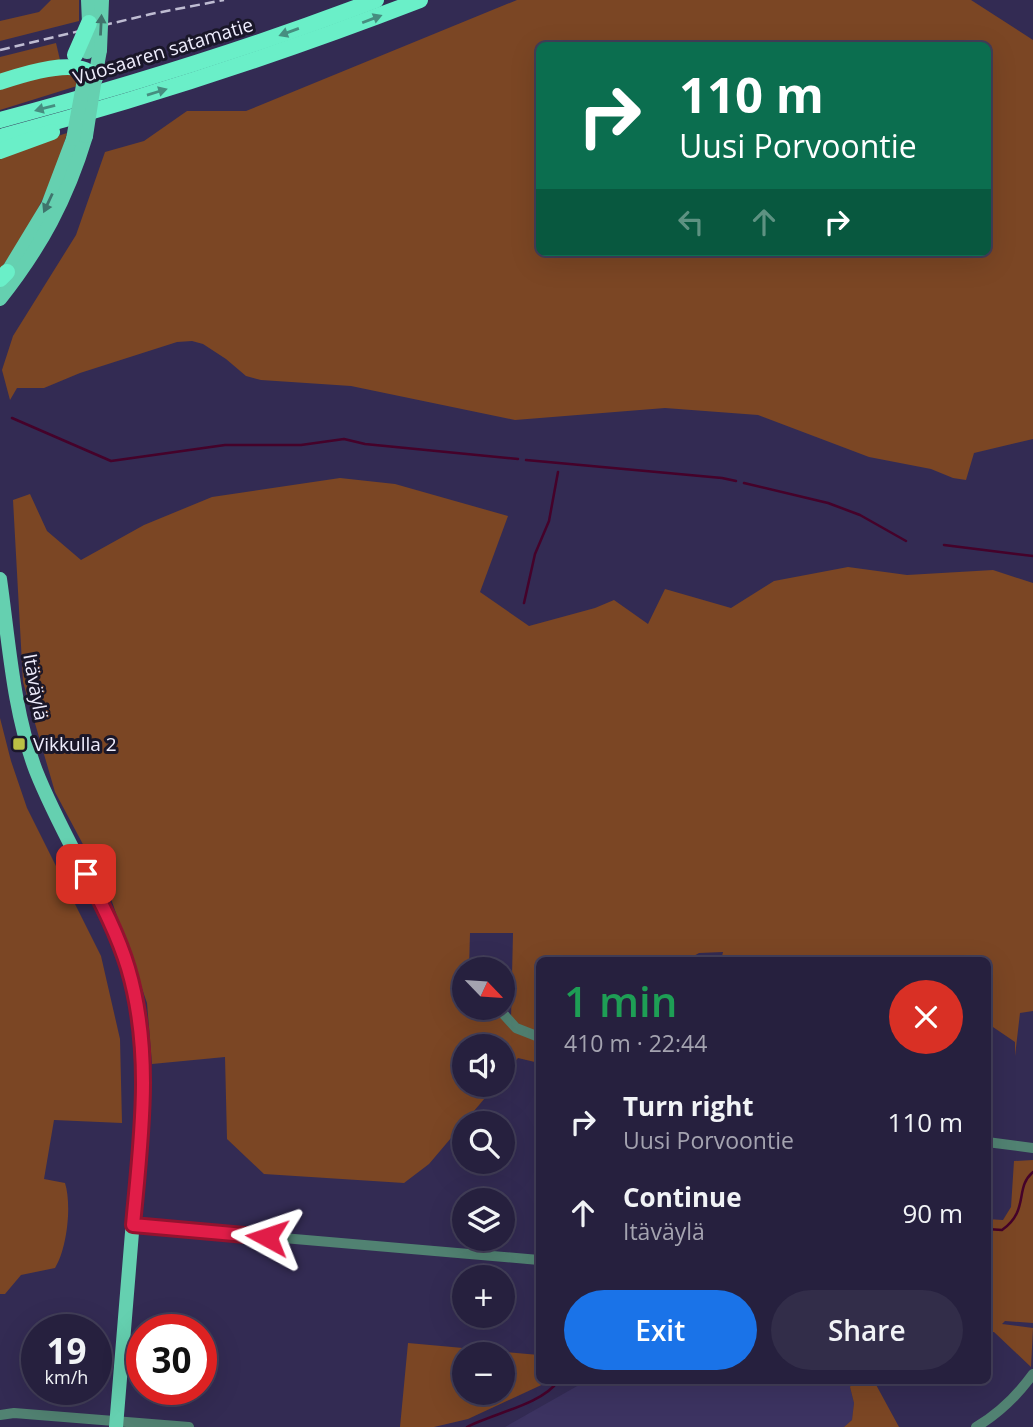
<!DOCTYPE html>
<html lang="en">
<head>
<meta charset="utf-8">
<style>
	:root { --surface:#26203e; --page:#322d49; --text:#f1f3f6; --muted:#a4a3b0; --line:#423e58; --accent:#1a73e8 }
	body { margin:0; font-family:"Open Sans",sans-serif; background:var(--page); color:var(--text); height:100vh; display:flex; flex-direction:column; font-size:26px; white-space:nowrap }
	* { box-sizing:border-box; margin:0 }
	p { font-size:23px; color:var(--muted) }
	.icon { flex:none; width:38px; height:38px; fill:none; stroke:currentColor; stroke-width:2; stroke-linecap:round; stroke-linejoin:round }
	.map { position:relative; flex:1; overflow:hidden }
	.details { position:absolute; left:536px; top:957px; width:455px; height:427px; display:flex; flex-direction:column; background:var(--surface); border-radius:10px; box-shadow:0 7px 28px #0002,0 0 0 2px var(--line) }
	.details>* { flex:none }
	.banner { position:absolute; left:536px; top:42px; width:455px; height:214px; border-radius:10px; box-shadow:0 7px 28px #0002,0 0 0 2px var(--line); background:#0b6e4f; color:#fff; overflow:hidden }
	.needle { width:46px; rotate:115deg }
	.buttons { position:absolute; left:452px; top:957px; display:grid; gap:14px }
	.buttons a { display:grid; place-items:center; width:63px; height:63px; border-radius:50%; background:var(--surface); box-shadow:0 7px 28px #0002,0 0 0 2px var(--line); font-size:35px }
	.speed { position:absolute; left:21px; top:1314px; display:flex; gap:14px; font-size:35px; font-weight:700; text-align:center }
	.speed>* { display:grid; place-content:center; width:91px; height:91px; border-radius:50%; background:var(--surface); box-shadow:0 7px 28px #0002,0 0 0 2px var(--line); line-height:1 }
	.speed small { font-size:18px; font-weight:400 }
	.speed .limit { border:10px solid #d22; background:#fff; color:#111 }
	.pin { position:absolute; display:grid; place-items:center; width:60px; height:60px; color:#fff; margin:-30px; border-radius:14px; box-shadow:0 4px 10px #0006 }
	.me { position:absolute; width:77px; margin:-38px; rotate:275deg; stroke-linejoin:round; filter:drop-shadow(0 0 5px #0008) }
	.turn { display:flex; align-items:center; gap:24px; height:147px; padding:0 28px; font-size:32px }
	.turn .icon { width:91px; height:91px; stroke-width:2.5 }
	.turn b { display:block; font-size:49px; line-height:60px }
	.lanes { display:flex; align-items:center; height:66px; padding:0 28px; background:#0003; justify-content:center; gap:35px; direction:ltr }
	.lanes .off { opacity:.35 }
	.round { display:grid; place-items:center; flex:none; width:74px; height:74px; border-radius:37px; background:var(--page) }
	.summary { display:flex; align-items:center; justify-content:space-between; height:119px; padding:0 28px }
	h1 { font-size:42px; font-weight:600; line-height:52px; color:#1e9e55 }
	.button { display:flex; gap:14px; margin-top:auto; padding:14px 28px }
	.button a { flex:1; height:80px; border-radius:42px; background:var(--accent); color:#fff; font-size:28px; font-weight:600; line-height:80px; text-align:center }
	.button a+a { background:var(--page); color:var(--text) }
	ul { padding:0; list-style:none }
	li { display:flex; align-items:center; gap:21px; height:91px; padding:0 28px }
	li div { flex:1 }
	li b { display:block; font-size:26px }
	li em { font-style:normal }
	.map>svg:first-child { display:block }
	.built { fill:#3c3361 }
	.green { fill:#7b4624; fill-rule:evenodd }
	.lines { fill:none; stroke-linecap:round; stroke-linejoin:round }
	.stream { stroke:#45022a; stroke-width:2.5 }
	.minor { stroke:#518272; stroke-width:10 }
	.major { stroke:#65d0b0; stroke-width:14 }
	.highway { stroke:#6aefc8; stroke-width:16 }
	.rail { stroke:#bfbcd2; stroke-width:2.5; stroke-dasharray:10 5; stroke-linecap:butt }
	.major-bridge { stroke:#65d0b0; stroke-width:14 }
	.highway-bridge { stroke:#6aefc8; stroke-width:16 }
	.oneway { fill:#468e80 }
	.oneway2 { fill:#40746c }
	.route-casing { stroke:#92132f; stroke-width:18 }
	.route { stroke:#e11d48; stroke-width:12 }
	.poi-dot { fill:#bbc044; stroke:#1a1729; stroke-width:2.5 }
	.labels { text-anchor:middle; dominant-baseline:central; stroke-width:6; stroke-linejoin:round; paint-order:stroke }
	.street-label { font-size:19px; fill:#efedfd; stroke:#1a1729 }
	.poi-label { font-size:19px; fill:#efedfd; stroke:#1a1729; text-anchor:start }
</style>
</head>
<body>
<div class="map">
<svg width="1033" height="1427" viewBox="0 0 1033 1427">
	<rect width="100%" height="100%" fill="#332b53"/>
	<!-- built -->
	<polygon class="built" points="586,1381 853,1381 850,1387 854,1403 852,1420 844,1427 505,1427"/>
	<!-- green -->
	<g class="green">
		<polygon points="51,0 79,0 79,21 0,41 0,21 39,12"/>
		<path d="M517,0H971L1033,40V439L974,453L966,480L953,478L931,469L869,457L758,415L665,408L515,420L351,386L261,380L246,376L226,359L203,344L192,341L177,342L80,373L44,388H17L10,400L2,370L13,336L76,235L105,152L144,141L187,111H246ZM539,46H987V252H539Z"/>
		<polygon points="56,43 60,60 0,77 0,57"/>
		<polygon points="80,73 77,86 0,110 0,89 50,75"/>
		<path d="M67,133C54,184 30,228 0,270V155Z"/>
		<polygon points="340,478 395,484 508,516 480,592 529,626 595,608 614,600 648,624 665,589 731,608 774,581 848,567 907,575 993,570 1033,583 1033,1011 1020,1013 1015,1056 1015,1042 990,1025 987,1026 987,961 721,961 723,952 699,953 685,961 539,961 539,1033 518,1026 511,1019 513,933 470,933 469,969 464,970 464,1008 494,1008 514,1032 539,1042 539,1063 518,1058 502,1077 502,1046 464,1046 464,1085 496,1085 429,1164 404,1183 264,1174 227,1139 225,1057 152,1064 147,1003 109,893 55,792 23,682 13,500 30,494 47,531 81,560 144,525 212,497"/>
		<path d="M0,718L11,761L27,808L101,956L120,1039L122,1123L54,1120L44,1179L65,1183C72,1205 67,1249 55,1268L21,1275L5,1294H0Z"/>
		<polygon points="1033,1160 1033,1323 1005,1321 1002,1324 1033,1328 1031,1367 994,1332 987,1332 987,1219 1003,1220 1011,1207 1014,1161"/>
		<path d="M408,1343L539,1355V1381H550L468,1419L434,1427H400ZM464,1354H502V1393H464Z"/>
		<polygon points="853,1381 874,1381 899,1427 844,1427 852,1420 854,1403 850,1387"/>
	</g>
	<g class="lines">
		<!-- stream -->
		<g class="stream">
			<polyline points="12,418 111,461 225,445 301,445 344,439 365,444 518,459"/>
			<polyline points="526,460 722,478 736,481"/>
			<polyline points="744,483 828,503 860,515 906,541"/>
			<polyline points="944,545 1033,556"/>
			<polyline points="524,603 535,554 549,521 558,472"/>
			<path d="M987,1229L1002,1230C1030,1210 1014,1188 1033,1172"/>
			<path d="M467,1427C491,1414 543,1404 558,1381"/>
		</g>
		<!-- minor -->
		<g class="minor">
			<polyline points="498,1008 516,1028 539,1037"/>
			<polyline points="987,1142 1033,1148"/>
			<polyline points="133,1225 539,1260"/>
			<polyline points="0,1415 14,1413 189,1427"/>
			<path d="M976,1427C1000,1413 1017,1396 1033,1374"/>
		</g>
		<!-- major -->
		<g class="major">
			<polyline points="88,0 89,23"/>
			<polyline points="95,78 100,50"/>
			<polyline points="2,281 48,205 73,139"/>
			<path d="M0,299C41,247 67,199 86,136"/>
			<path d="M0,579C9,642 13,711 36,771C68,852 122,923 138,1009C148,1067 141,1126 136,1184C130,1265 123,1346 116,1427"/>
		</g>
		<!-- highway -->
		<g class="highway">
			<path d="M0,82C21,75 80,55 95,78"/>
			<path d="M0,120C128,86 253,47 376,0"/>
			<path d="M0,137C143,99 283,53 420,0"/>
			<polyline points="0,151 52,132"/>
			<polyline points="0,279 7,272"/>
		</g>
		<!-- rail -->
		<polyline class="rail" points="0,50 151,14 224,0"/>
		<!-- major-bridge -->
		<g class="major-bridge">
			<polyline points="100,50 102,0"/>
			<polyline points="87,52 88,28"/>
			<polyline points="86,136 95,78"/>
			<polyline points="73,139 84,80"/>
		</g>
		<!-- highway-bridge -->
		<polyline class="highway-bridge" points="75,55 89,23"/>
	</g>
	<!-- one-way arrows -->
	<defs><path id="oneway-solid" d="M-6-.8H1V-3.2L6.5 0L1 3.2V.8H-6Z" transform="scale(1.75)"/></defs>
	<g class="oneway">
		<use href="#oneway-solid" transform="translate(372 19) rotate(-21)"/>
		<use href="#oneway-solid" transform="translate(289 32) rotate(160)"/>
		<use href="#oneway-solid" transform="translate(157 92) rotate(-17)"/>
		<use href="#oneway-solid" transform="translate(45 108) rotate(165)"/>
	</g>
	<g class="oneway2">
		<use href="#oneway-solid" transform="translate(101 25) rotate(-87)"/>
		<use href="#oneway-solid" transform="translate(48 203) rotate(115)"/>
	</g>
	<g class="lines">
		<!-- route casing -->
		<g class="route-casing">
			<path id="route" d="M86,874C102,904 118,935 128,968C153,1052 141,1139 133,1225L267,1237"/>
		</g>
		<!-- route -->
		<use href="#route" class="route"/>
	</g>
	<!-- markers -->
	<rect class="poi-dot" x="12" y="737" width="14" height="14" rx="3.5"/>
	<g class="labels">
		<!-- street labels -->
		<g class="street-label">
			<text transform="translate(163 51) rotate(-17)">Vuosaaren satamatie</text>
			<text transform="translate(36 687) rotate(80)">Itäväylä</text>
		</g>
		<!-- poi labels -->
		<g class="poi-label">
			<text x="33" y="744">Vikkulla 2</text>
		</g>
	</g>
</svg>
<div class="buttons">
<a><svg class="needle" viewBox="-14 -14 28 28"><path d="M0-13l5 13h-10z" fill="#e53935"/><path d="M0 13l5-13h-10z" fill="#a4a3b0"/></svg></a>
<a><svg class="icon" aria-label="sound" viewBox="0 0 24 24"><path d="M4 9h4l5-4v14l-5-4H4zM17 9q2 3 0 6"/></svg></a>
<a><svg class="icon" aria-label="search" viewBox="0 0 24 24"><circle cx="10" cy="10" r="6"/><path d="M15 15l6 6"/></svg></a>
<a><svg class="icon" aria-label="layers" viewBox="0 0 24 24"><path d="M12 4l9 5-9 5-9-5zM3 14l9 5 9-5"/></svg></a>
<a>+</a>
<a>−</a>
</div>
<div class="speed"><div>19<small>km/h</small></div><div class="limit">30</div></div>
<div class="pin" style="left:86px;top:874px;background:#d93025"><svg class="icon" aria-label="arrive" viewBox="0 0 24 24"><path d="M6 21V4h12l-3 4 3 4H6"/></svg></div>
<svg class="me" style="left:267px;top:1237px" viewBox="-20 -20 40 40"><path d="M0-17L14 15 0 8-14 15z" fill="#e11d48" stroke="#fff" stroke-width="4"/></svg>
<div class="banner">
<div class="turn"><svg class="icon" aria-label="right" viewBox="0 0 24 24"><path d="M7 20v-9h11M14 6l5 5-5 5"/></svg><div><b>110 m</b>Uusi Porvoontie</div></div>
<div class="lanes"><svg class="icon off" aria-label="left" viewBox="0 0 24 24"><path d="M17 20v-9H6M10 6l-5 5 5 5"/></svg><svg class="icon off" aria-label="ahead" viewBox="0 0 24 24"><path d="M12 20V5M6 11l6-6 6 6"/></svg><svg class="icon" aria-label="right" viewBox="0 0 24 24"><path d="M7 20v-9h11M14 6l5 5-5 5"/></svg></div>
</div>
<section class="details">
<div class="summary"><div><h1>1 min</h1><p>410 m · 22:44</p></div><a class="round" style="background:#d93025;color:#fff"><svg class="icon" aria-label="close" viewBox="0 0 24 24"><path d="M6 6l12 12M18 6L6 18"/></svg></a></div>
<ul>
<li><svg class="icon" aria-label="right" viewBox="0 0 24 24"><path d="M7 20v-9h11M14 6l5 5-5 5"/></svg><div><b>Turn right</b><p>Uusi Porvoontie</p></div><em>110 m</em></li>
<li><svg class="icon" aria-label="ahead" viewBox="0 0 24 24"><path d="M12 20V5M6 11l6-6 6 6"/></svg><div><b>Continue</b><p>Itäväylä</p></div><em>90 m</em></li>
</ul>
<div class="button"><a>Exit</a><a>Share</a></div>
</section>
</div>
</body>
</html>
